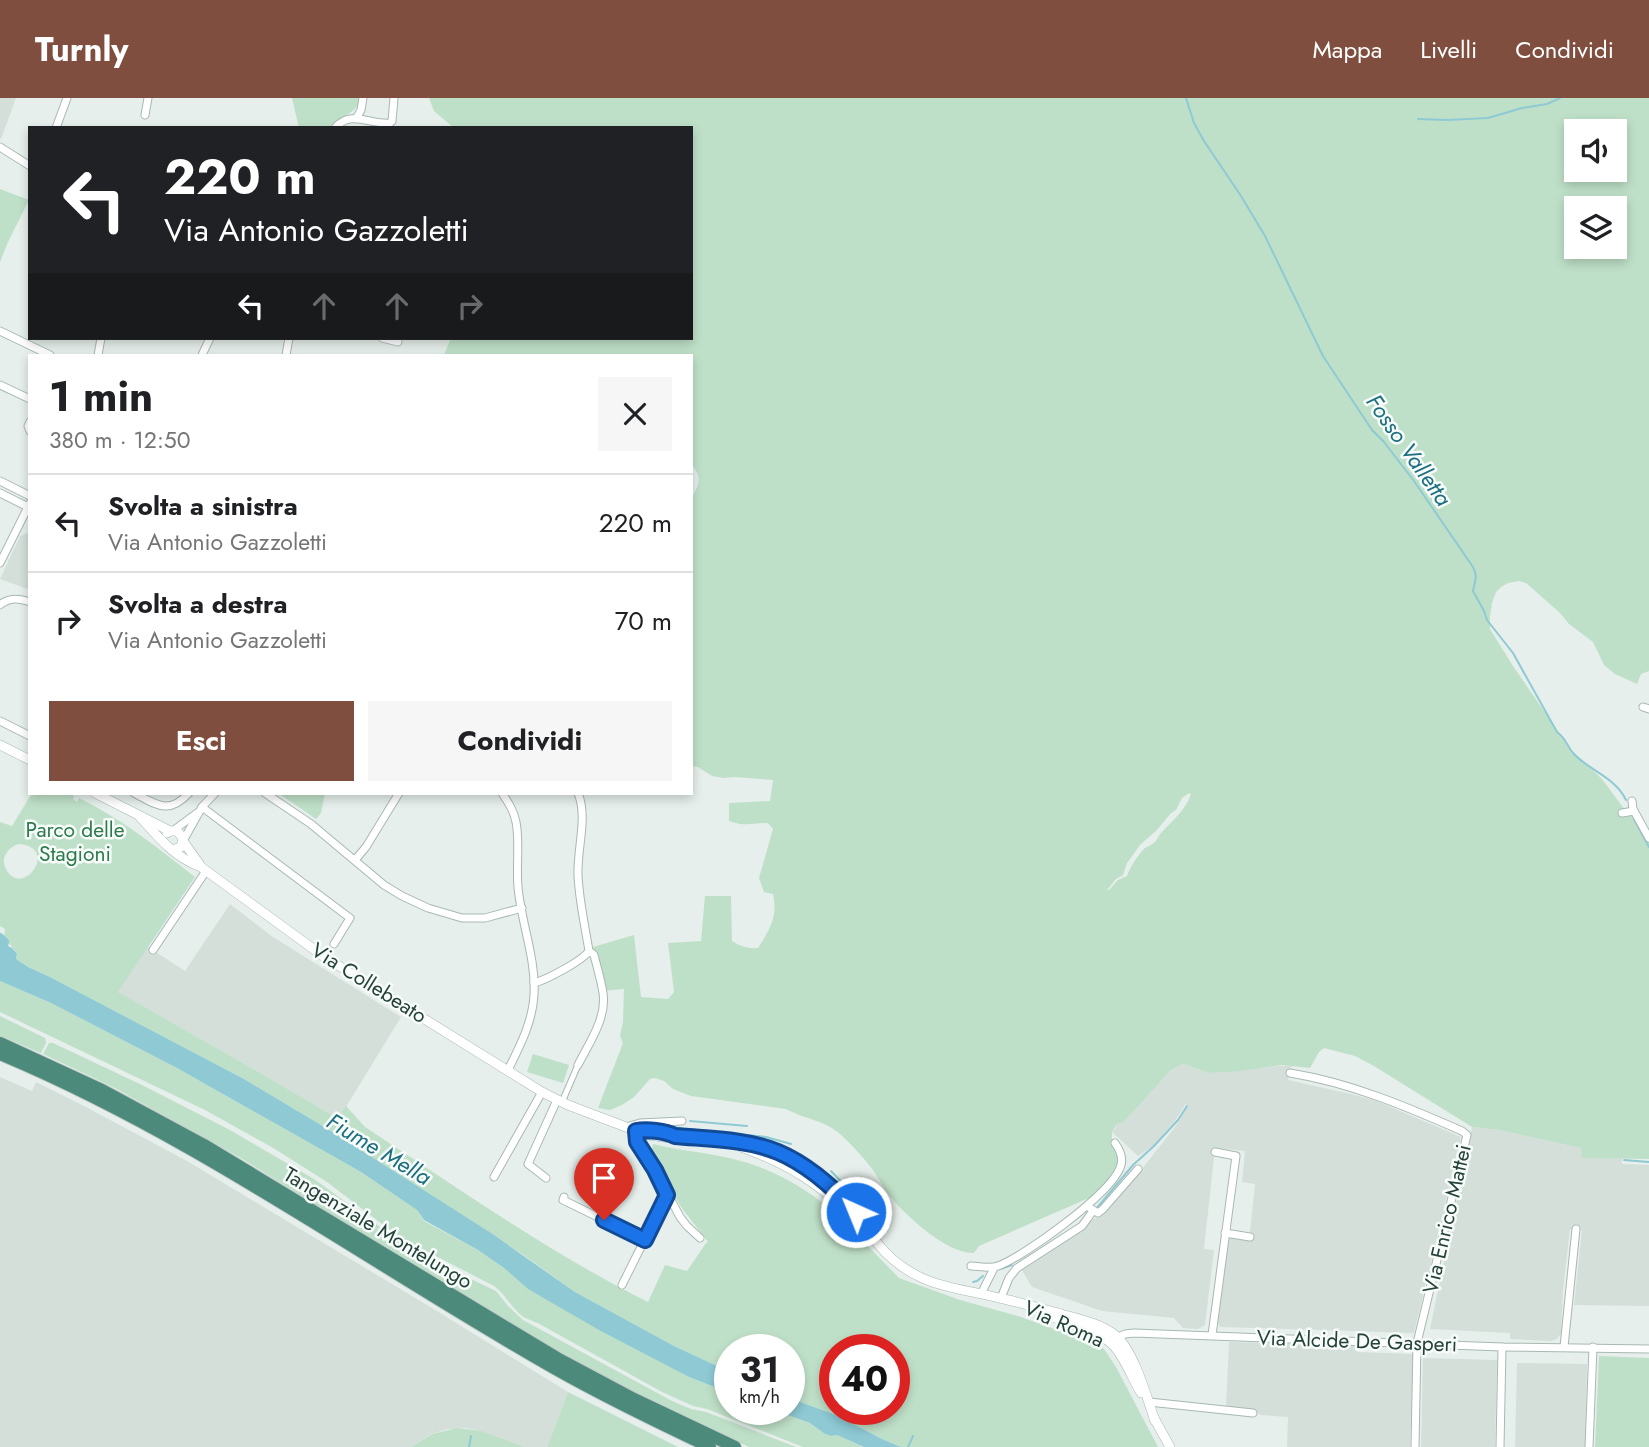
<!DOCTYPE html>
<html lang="it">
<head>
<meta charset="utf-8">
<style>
	:root { --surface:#fff; --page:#f6f6f6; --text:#202124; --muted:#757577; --line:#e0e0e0; --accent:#7f4e3f }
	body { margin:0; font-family:Jost,sans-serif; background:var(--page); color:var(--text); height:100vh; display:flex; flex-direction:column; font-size:26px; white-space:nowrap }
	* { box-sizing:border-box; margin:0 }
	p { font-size:23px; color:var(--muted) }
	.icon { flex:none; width:38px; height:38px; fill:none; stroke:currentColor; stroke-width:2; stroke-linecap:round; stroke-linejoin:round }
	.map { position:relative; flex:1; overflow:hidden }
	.sheet { position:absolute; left:28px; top:256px; width:665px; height:441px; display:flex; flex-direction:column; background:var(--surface); border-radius:0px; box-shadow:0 4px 10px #0003 }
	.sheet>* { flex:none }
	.hud { position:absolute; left:28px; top:28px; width:665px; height:214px; border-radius:0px; box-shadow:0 4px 10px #0003; background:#202124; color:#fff; overflow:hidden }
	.controls { position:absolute; left:1564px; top:21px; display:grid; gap:14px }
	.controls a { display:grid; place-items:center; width:63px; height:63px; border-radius:0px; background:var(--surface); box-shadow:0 4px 10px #0003; font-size:35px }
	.speed { position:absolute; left:714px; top:1236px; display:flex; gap:14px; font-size:35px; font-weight:700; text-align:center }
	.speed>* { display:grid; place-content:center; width:91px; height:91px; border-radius:50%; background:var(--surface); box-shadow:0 4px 10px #0003; line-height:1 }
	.speed small { font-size:18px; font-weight:400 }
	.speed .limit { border:10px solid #d22; background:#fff; color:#111 }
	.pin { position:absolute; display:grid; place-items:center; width:60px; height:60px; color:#fff; margin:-72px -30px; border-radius:50% 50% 50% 0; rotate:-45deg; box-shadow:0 0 7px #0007 }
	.pin .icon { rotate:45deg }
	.me { position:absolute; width:77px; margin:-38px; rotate:316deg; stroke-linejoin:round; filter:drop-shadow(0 0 5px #0008) }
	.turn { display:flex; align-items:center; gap:24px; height:147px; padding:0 21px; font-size:32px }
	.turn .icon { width:91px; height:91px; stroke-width:2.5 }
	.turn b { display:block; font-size:49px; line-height:60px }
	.lanes { display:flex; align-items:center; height:66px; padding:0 21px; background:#0003; justify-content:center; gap:35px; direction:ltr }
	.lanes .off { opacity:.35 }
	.round { display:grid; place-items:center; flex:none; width:74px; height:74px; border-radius:0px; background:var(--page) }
	.overview { display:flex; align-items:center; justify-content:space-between; height:119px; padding:0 21px }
	h1 { font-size:42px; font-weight:700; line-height:52px }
	.action { display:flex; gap:14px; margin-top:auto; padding:14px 21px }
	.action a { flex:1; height:80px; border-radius:0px; background:var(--accent); color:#fff; font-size:28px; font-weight:700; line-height:80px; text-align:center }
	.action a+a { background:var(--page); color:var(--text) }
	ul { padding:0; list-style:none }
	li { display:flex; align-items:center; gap:21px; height:98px; padding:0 21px; border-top:2px solid var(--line) }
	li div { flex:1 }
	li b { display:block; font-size:26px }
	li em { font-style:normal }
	header { display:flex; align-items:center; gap:42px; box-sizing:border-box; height:98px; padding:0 35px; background:var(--accent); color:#fff }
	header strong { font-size:33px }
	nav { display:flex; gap:38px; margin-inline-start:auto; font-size:24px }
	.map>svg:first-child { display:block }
	.built { fill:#d4dfda }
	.green { fill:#bfe0c8; fill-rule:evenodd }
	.water { fill:#8ec9d4 }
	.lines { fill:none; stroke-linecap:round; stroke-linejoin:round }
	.stream { stroke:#8ec9d4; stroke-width:2 }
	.canal { stroke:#8ec9d4; stroke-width:8 }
	.pedestrian-casing { stroke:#a8b8b2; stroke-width:7 }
	.minor-casing { stroke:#a8b8b2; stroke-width:9 }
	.tertiary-casing { stroke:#a8b8b2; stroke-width:10 }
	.trunk-casing { stroke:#c2cac8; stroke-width:14 }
	.pedestrian { stroke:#fff; stroke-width:5 }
	.minor { stroke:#fff; stroke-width:7 }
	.tertiary { stroke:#fff; stroke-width:9 }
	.trunk { stroke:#4c8a7c; stroke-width:12 }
	.route-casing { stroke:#114b97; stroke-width:18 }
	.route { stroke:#1a73e8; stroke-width:12 }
	.labels { text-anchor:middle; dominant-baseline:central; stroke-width:5; stroke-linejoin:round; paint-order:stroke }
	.park-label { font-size:21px; fill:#2d7a4b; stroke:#f7fbf9 }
	.street-label { font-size:21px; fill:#24423a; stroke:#f7fbf9 }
	.water-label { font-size:23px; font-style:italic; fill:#1c6f80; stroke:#f7fbf9 }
</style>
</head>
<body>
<header>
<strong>Turnly</strong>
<nav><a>Mappa</a><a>Livelli</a><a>Condividi</a></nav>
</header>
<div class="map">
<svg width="1649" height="1349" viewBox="0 0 1649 1349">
	<rect width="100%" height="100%" fill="#e6efeb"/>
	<!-- built -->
	<g class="built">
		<polygon points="0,0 16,0 1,41 0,40"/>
		<polygon points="30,434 30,492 0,481 20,438"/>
		<polygon points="230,806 273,839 401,919 338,1022 257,973 117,894 148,849 185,873"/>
		<polygon points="1183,966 1209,975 1292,967 1288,982 1351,996 1377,1003 1461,1039 1414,1235 1220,1229 1217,1224 1227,1140 1249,1143 1255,1086 1242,1084 1245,1053 1215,1050 1204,1151 1214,1152 1205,1227 1198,1231 1183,1230 1174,1220 1102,1213 1032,1189 1021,1171 1073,1138 1086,1126 1103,1115 1122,1096 1175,1029 1188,1008 1186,1006 1174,1024 1153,1048 1138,1058 1112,1034 1116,1030 1118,1024 1123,1025 1171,972"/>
		<polygon points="0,979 32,993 36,984 84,1008 187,1063 432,1210 568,1294 547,1349 525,1349 482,1333 466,1330 448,1331 431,1336 411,1349 0,1349"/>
		<polygon points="1472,1029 1499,1032 1581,1050 1583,1060 1622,1060 1622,1066 1649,1067 1649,1208 1574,1207 1582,1132 1570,1131 1563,1192 1561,1235 1557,1241 1551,1243 1510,1241 1510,1235 1430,1231"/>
		<polygon points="1229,1244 1357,1248 1357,1254 1413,1256 1410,1349 1287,1349 1288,1319 1261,1317 1254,1313 1226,1309"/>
		<polygon points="1423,1260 1497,1262 1495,1349 1421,1349"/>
		<polygon points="1517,1265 1587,1266 1585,1349 1515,1349"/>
	</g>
	<!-- green -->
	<g class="green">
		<path d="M292,0H361C354,20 340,15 330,30H299Z"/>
		<path d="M429,0H1649V573L1641,576L1637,586L1615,576L1604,567L1593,544L1569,526L1560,515L1526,485L1519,483L1508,485L1501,489L1496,494L1492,505L1490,518V531L1513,568L1571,652L1602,681L1625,712L1634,716L1649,744V1061L1582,1060L1581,1050L1499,1032L1472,1029L1374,968L1355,958L1324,950L1319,954L1310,970L1282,967L1241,973L1209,975L1183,966L1171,972L1123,1025H1118L1112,1034V1039L1113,1046L1118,1054L1119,1065L1099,1093L1091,1099L979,1148L974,1155C946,1156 904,1116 887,1095C882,1087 878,1079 873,1072C863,1059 851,1046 840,1036C824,1022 804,1021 786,1011L691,998L673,991L664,983L655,980L650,981L634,999L622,1007L610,1012L598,1010L623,945L620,938L623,924L624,891L600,893L593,849L634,837L641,899L668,901L674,894L668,845L701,843L705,798H731L732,843C740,848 748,851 758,850C770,831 778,819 773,796L764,794L759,780L773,731L768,725C753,725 744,729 729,723V705L770,703L773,682L734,679L723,680L712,678L698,669L691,668V401C699,387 703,379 691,366V257H444L451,240H691V30H454L434,13ZM1577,33H1615V72H1577ZM1577,110H1615V149H1577ZM1189,695L1191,696C1186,712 1172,723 1161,735C1158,738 1157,742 1155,744C1152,747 1148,748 1145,750C1138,757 1130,769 1127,778L1118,782L1109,792H1107L1116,781L1123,777L1127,765L1140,747L1157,732L1171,715L1176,712L1182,700Z"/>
		<polygon points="0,91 29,102 8,144 0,164"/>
		<path d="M32,695H68L74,698L73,701L77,704L79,700C122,721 158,750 195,779L118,894L257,973L338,1021L346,1008L365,1029C458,1090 548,1154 648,1204L665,1167L687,1173L706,1145L708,1144L681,1109L656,1067L659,1064L651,1056L653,1046C679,1053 707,1054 733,1061C780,1072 820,1099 854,1132L851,1136L855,1140L858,1138L899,1180L960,1202L1018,1218L1077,1239L1104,1251L1116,1269L1158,1349H901L882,1341L836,1317L789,1300V1251H730V1274L674,1248L575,1194L525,1158L326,1030L244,981L48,878L28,869L16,861L17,856L4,838L5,831L0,828V724L12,728ZM19,746C60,749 23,802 6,771C0,760 8,749 19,746ZM835,1251H894V1311H835Z"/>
		<polygon points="278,695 325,695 321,715 316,721"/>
		<path d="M0,883L51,905L177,970L361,1074L417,1112L424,1123L478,1152L504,1170L528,1191L689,1279L730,1295V1311H771L810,1325L825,1336L831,1338L837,1337L864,1349H803L707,1311L693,1308L662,1294L543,1228C537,1224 528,1222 522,1218C511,1209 505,1196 494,1188L399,1139L327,1084L275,1051L205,1012L0,914Z"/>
		<polygon points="0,918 45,940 46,945 41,955 0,938"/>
		<polygon points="49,945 53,945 142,987 230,1032 314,1081 394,1139 450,1171 496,1193 508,1208 523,1222 672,1303 691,1311 706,1314 796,1349 749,1349 616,1285 553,1252 486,1212 244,1062 115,990 43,956"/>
		<polygon points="533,956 569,967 563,985 527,974"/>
		<polygon points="1599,1258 1649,1260 1649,1349 1595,1349"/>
		<polygon points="568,1294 678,1349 547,1349"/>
		<polygon points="457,1330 482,1333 525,1349 411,1349 432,1336"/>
	</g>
	<!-- water -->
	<g class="water">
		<polygon points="0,844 12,850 17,856 16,861 28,869 48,878 244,981 326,1030 491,1135 575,1194 674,1248 730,1274 730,1295 689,1279 599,1232 528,1191 504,1170 478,1152 424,1122 417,1112 361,1074 177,970 51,905 0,883"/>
		<polygon points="789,1300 836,1317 882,1341 901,1349 864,1349 837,1337 831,1338 825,1336 810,1325 771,1311 789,1311"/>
	</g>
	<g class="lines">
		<!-- stream -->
		<g class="stream">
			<path d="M1186,0L1194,25L1204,43L1241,98L1265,138L1323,258L1372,332L1384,344L1414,383L1473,469C1478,478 1475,483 1473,493L1484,513L1487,522L1513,555L1557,634C1567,641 1567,649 1574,656C1590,673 1616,680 1626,702"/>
			<polyline points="1418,21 1447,22 1488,20 1522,10 1547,6 1560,0"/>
			<polyline points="1634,721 1649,749"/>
			<polyline points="690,1023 747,1028"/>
			<polyline points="661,1028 766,1039 791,1046"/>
			<polyline points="1624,1062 1649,1064"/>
			<polyline points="831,1073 849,1092 863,1114"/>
			<polyline points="1096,1111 1133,1067 1154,1048 1178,1022 1187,1008"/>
			<polyline points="1000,1171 1012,1167"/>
			<polyline points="973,1184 977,1183 983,1178"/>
			<polyline points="469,1349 471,1338"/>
			<polyline points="908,1349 913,1338"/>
		</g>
		<!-- canal -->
		<polyline class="canal" points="0,839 5,844 0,866"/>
		<!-- pedestrian casing -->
		<g class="pedestrian-casing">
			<polyline id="pedestrian" points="562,1004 578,967"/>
		</g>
		<!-- minor casing -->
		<g class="minor-casing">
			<g id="minor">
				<polyline points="145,17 148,0"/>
				<polyline points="357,19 361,12 363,0"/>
				<polyline points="56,30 67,0"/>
				<path d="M335,30C351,11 370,27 390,25L392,23L394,0"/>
				<polyline points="0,49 30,68"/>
				<polyline points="0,233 50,257"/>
				<polyline points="382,240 398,244"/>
				<polyline points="98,257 101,240"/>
				<polyline points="202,257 210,240"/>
				<polyline points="286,257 289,240"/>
				<polyline points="0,287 30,301"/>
				<polyline points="30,324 28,328 30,333"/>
				<polyline points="0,383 30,398"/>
				<polyline points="0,395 28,409"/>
				<polyline points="0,465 30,405"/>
				<path d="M0,507C9,499 19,500 30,504"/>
				<polyline points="1643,609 1649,611"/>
				<polyline points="0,623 30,638"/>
				<path d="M134,695C157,707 169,717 189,695"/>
				<polyline points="265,695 311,726 384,787 402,798 428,810 462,820 485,820 522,810"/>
				<path d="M502,695C508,704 514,713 516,724C520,743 516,768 518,789C521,824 536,860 534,896C533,923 520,948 508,972"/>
				<polyline points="1632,703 1633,711 1649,740"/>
				<polyline points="202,709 350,820 334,846"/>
				<polyline points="1622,715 1634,713"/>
				<polyline points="174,732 197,715"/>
				<polyline points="183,743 202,709 215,695"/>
				<polyline points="355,762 366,749 399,695"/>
				<polyline points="153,852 206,773"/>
				<path d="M534,885C546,882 582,863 589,853C585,828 579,802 578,777C577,749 588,720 578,695"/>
				<path d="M578,967C589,945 607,920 603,895C601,882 597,869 594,857L589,853"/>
				<path d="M1290,975C1351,985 1405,1008 1462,1033L1467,1037L1417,1245L1415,1349"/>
				<polyline points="626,1029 640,1025 682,1023"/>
				<polyline points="636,1033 637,1044 655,1072 680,1119 687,1128 700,1140"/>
				<polyline points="494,1079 542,994"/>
				<polyline points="546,1080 528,1066 557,1002"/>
				<polyline points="564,1099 563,1102 645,1142"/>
				<polyline points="1090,1110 1098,1115 1103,1111 1138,1071"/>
				<polyline points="1225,1135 1250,1139"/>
				<path d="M971,1168C979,1168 990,1171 998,1168C1025,1158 1109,1097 1120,1070C1124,1061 1120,1052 1115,1045"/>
				<polyline points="622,1187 667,1097"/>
				<polyline points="981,1196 994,1170"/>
				<polyline points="1001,1200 1009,1180 1017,1170 1082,1128 1093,1113"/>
				<polyline points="1212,1237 1236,1058 1215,1054"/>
				<polyline points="1116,1240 1125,1236 1134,1235 1502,1249 1649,1251"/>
				<polyline points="1564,1249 1576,1131"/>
				<polyline points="1149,1304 1253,1315"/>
				<polyline points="1500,1349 1502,1249"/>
				<polyline points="1589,1349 1593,1249"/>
			</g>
		</g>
		<!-- tertiary casing -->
		<g class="tertiary-casing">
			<g id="tertiary">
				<polyline points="0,647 30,662"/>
				<polyline points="95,695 170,733"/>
				<path d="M140,719C158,739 174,759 201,769L323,858L542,994L568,1007L626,1029L642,1036L670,1040L675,1038C701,1041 729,1041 754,1047C793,1055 831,1082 855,1113C861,1120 865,1128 870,1135C883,1155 900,1170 922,1180C946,1191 973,1193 999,1200C1020,1204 1040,1211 1061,1216C1079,1221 1100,1225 1115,1237C1134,1252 1147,1300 1155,1323"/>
				<polyline points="167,735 170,733 177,733 183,740 181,749 172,752"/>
				<polyline points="183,743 200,767"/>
				<path d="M741,1049C789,1066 822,1087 858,1124"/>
				<path d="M1053,1219C1072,1227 1098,1232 1113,1247C1125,1260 1132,1280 1141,1295"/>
				<polyline points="1154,1320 1170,1349"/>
			</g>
		</g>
		<!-- trunk casing -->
		<g class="trunk-casing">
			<g id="trunk">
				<polyline points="0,945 102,992 204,1047 557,1260 634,1301 735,1349"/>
				<path d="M0,956C196,1038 369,1165 554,1270C605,1299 657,1324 710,1349"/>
			</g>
		</g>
		<!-- pedestrian -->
		<use href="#pedestrian" class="pedestrian"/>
		<!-- minor -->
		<use href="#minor" class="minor"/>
		<!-- tertiary -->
		<use href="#tertiary" class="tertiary"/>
		<!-- trunk -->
		<use href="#trunk" class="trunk"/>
	</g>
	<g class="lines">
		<!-- route casing -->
		<g class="route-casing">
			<path id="route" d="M604,1122L645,1142L667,1097L655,1072L637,1044L636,1033C647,1031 665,1033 675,1038C708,1041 747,1041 778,1054C809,1067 834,1090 856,1114"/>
		</g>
		<!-- route -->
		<use href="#route" class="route"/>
	</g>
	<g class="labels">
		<!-- park labels -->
		<g class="park-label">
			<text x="75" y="732">Parco delle<tspan x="75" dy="24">Stagioni</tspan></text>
		</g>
		<!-- street labels -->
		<g class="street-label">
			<text transform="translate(369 885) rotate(32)">Via Collebeato</text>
			<text transform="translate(1447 1121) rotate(-77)">Via Enrico Mattei</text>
			<text transform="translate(378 1130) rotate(31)">Tangenziale Montelungo</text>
			<text transform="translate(1064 1226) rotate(24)">Via Roma</text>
			<text transform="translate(1357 1243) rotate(2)">Via Alcide De Gasperi</text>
		</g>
		<!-- water labels -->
		<g class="water-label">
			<text transform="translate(1409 352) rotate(55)">Fosso Valletta</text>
			<text transform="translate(379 1051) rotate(31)">Fiume Mella</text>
		</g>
	</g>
</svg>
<div class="controls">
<a><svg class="icon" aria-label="sound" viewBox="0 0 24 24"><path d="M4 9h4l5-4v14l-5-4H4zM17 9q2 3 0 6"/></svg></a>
<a><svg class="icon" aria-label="layers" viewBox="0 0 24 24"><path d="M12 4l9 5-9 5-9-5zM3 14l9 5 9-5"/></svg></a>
</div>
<div class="speed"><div>31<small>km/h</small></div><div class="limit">40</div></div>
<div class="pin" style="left:604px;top:1122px;background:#d93025"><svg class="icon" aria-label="arrive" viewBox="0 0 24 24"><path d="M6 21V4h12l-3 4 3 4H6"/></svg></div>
<svg class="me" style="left:856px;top:1114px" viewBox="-20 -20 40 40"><circle r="17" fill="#1a73e8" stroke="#fff" stroke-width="3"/><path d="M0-11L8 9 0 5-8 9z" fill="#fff"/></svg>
<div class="hud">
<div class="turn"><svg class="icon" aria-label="left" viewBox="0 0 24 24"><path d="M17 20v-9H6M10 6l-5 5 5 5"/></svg><div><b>220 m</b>Via Antonio Gazzoletti</div></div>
<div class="lanes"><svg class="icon" aria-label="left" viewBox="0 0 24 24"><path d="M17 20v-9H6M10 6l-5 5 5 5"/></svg><svg class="icon off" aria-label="ahead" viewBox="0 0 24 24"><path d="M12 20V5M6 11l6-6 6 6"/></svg><svg class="icon off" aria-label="ahead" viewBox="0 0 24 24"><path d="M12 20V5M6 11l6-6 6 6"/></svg><svg class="icon off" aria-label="right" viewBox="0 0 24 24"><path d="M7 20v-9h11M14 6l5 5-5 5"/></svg></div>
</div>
<section class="sheet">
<div class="overview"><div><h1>1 min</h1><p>380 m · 12:50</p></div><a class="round"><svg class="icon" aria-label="close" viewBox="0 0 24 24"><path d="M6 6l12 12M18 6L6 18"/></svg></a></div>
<ul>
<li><svg class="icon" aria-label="left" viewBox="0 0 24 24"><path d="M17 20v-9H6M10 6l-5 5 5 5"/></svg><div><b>Svolta a sinistra</b><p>Via Antonio Gazzoletti</p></div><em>220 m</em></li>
<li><svg class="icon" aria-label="right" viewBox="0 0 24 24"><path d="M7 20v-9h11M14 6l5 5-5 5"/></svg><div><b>Svolta a destra</b><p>Via Antonio Gazzoletti</p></div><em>70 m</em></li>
</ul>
<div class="action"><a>Esci</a><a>Condividi</a></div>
</section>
</div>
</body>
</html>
